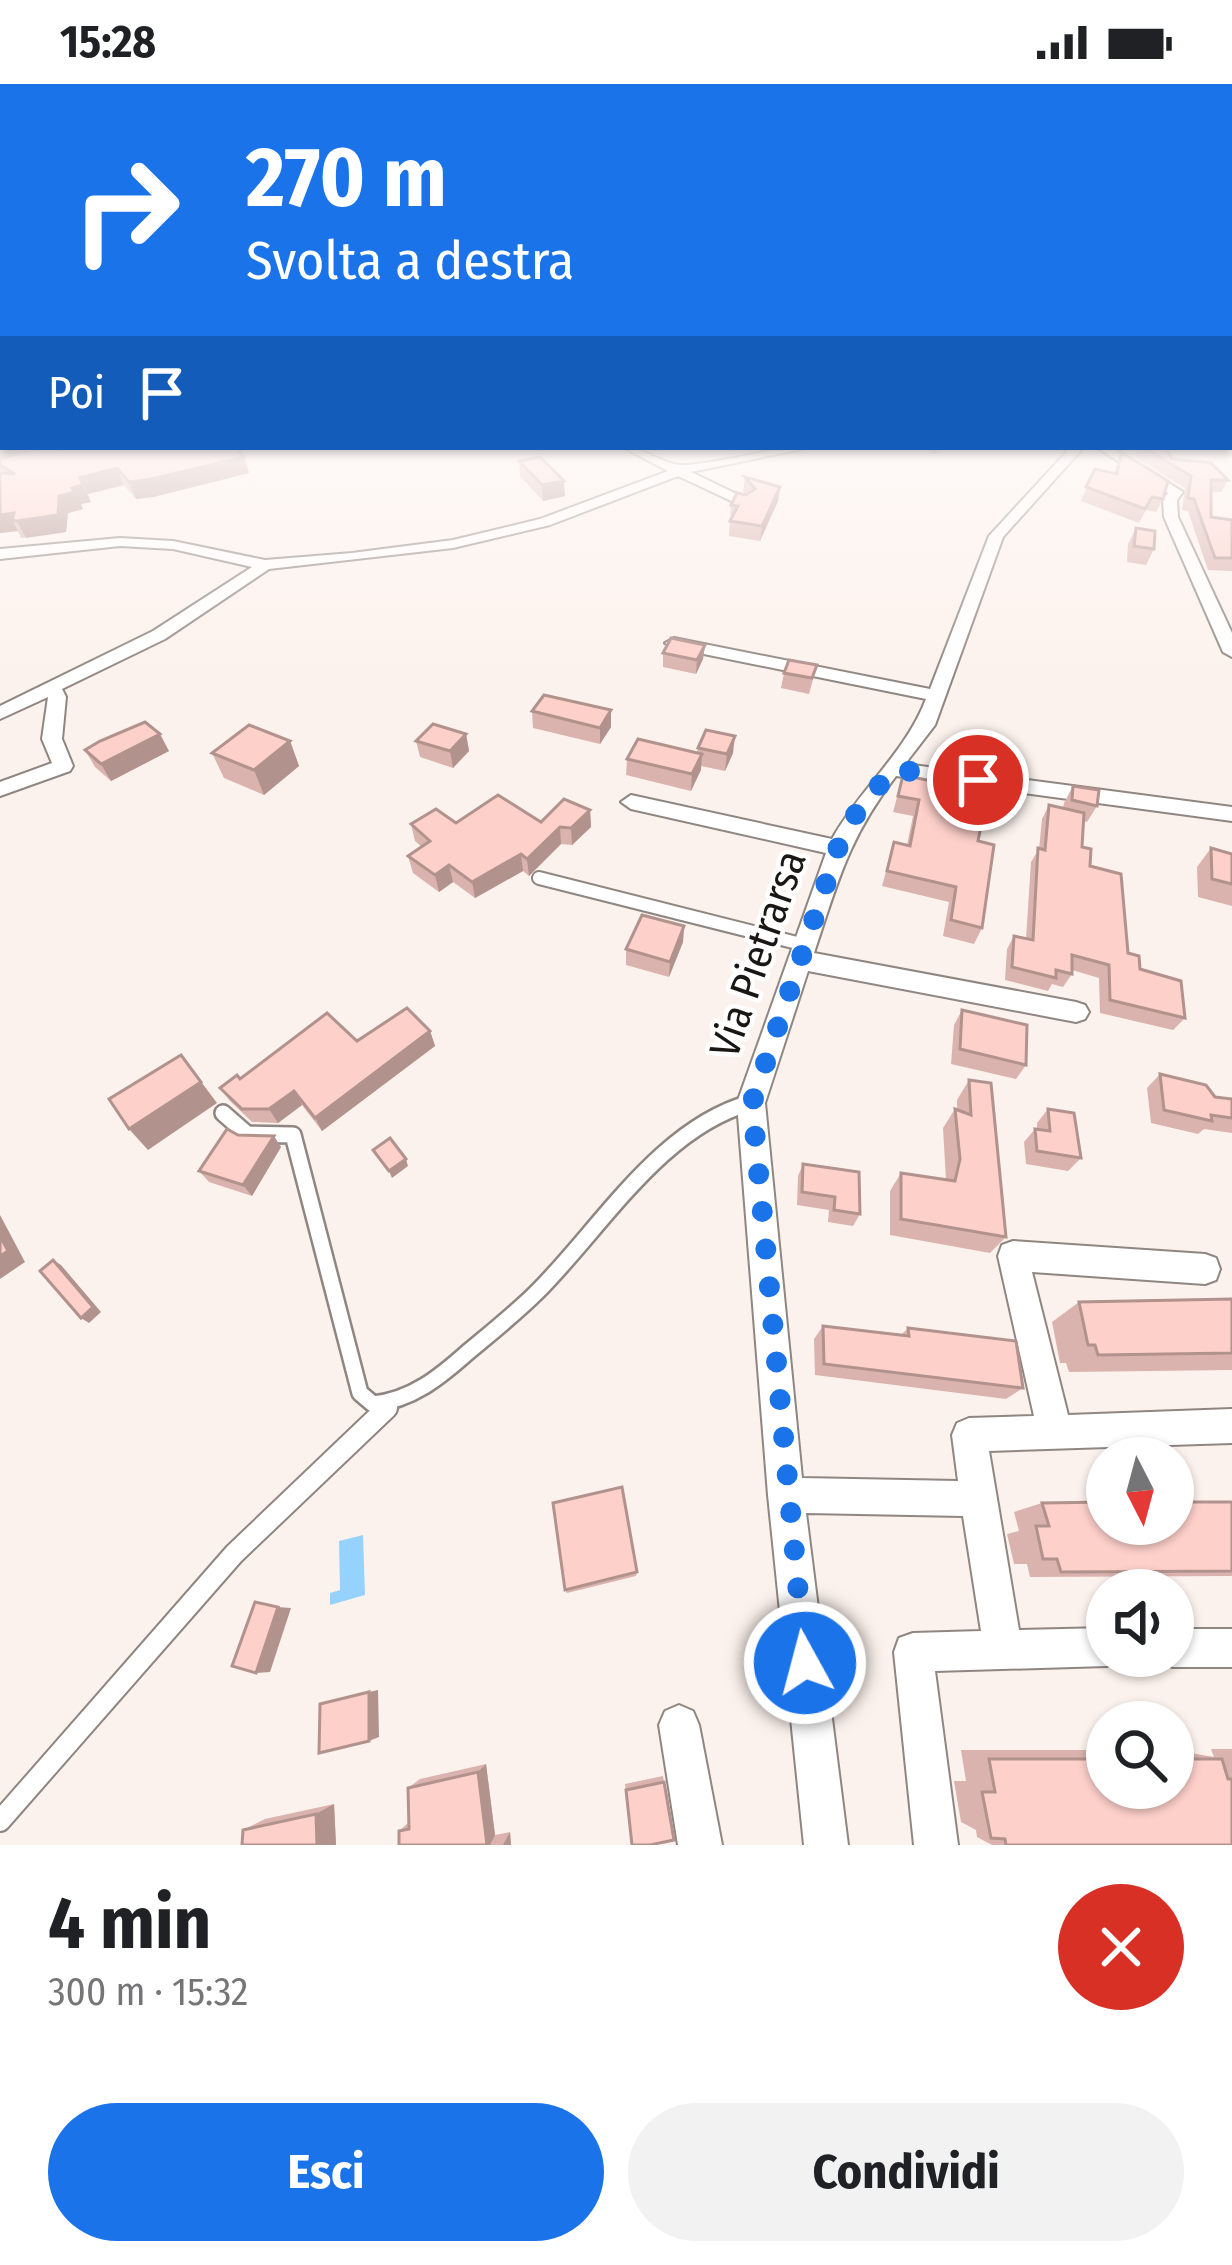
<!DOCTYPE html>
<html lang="it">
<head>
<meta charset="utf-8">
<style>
	:root { --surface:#fff; --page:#f2f2f2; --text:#202124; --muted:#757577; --accent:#1a73e8 }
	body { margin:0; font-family:"Fira Sans Condensed",sans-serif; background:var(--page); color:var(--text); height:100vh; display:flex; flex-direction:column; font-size:45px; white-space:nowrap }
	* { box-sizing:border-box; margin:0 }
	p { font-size:39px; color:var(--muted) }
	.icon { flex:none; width:66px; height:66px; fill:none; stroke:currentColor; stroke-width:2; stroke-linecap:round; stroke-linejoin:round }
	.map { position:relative; height:1761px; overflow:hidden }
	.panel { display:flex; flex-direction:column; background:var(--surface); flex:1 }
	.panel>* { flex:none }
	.top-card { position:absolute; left:0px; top:0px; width:1233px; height:366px; box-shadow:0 3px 9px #0004; background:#1a73e8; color:#fff; overflow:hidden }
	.needle { width:78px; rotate:174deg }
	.buttons { position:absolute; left:1086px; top:1353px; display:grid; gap:24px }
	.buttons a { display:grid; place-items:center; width:108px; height:108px; border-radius:50%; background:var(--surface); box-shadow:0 3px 9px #0004; font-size:60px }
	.pin { position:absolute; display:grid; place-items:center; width:102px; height:102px; color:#fff; margin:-51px; border:6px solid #fff; border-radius:50%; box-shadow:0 3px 12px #0007 }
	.me { position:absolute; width:132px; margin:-66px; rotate:353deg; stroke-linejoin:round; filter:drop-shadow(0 0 9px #0008) }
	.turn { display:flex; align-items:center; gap:42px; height:252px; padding:0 48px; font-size:54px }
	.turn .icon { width:156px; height:156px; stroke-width:2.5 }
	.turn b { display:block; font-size:84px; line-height:102px }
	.then { display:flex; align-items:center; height:114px; padding:0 48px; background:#0003; gap:24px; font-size:45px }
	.round { display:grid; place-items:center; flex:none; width:126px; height:126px; border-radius:63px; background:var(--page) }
	.summary { display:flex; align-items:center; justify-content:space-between; height:204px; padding:0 48px }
	h1 { font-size:72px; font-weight:700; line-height:90px }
	.action { display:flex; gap:24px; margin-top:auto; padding:24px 48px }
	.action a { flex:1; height:138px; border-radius:72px; background:var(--accent); color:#fff; font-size:48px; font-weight:700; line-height:138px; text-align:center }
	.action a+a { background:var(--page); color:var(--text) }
	.status { display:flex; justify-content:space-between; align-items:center; height:84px; padding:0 60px; background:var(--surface); direction:ltr }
	.status svg { height:33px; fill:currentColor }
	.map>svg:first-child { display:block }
	.water { fill:#95d3fe }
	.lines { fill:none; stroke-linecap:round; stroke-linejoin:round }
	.lane-far2-casing { stroke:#8f8681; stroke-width:16 }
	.lane-far1-casing { stroke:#8f8681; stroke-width:20 }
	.lane-casing { stroke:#8f8681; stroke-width:24 }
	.street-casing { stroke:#8f8681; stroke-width:4 }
	.lane-far2 { stroke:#fff; stroke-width:12 }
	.lane-far1 { stroke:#fff; stroke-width:15 }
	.lane { stroke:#fff; stroke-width:20 }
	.street { fill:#fff; fill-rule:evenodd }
	.wall { fill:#dab3ae }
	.shaded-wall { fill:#b2928d }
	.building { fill:#fed0ca; stroke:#b2928d; stroke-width:3 }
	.route { stroke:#1a73e8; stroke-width:21; stroke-dasharray:0 37.8 }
	.labels { text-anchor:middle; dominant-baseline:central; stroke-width:9; stroke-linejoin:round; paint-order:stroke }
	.street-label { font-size:42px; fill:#1a1614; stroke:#fff }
</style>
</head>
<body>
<div class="status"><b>15:28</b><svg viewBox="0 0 49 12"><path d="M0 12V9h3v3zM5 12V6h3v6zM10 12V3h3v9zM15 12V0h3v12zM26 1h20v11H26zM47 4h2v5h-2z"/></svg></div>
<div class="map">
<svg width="1232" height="1761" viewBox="0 0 1232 1761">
	<rect width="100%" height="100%" fill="#fcf2ed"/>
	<!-- water -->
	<polygon class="water" points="363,1451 365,1511 330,1521 330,1509 340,1506 339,1457"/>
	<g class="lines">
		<!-- lane-far2 casing -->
		<g class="lane-far2-casing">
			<polyline id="lane-far2" points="539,794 805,861"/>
		</g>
		<!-- lane-far1 casing -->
		<g class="lane-far1-casing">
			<g id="lane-far1">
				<path d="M223,1029L247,1050L293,1051L360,1309L373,1320C412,1316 440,1293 468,1268C492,1248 516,1229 538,1207C601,1144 660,1044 750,1019"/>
				<polyline points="384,1327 390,1321"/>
			</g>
		</g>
		<!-- lane casing -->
		<g class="lane-casing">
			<polyline id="lane" points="0,1737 234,1470 387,1324"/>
		</g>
		<!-- street casing -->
		<g class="street-casing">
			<g id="street">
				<path d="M622,363C645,363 665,383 686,381C729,378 769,363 812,363L691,388L747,415L749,418L742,422L678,392L550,441L453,464L269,485L165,555L62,605L66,613L62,655L73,682L70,687L0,712V698L52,679L42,655L48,613L0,635V622L153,547L252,483L173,465L120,462L0,475V465L120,454L173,457L265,476L352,469L453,456L540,435L668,387Z"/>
				<path d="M1071,363H1084L1003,453L935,641L905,680L1232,723V737L896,692C849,753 838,797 814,869L1076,918L1085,921L1089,928L1085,935L1076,938L808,887L765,1019L802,1394L958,1397L952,1351L957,1339L969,1334L1034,1332L998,1172L1002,1161L1013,1157L1205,1170L1216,1174L1220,1185L1216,1196L1205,1200L1032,1188L1068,1331L1232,1325V1359L989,1367L1019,1546L1107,1544V1572H1123L1107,1582L935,1587L958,1761H914L894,1568L899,1554L913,1549L981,1547L963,1432L806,1429L848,1761H804L768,1411L737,1019L826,769L631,725L621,718L631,711L832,755C859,706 906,668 926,615L674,564L665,559L674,554L930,605L989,452Z"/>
				<polygon points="1096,363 1111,363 1183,408 1177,416 1178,433 1232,549 1232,573 1223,568 1164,433 1163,415 1168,409"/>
				<polygon points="1173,1545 1232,1545 1232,1583 1173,1583 1159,1578 1157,1572 1173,1572"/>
				<polygon points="679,1621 693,1627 699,1641 722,1761 678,1761 659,1641 665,1627"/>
			</g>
		</g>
		<!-- lane-far2 -->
		<use href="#lane-far2" class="lane-far2"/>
		<!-- lane-far1 -->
		<use href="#lane-far1" class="lane-far1"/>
		<!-- lane -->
		<use href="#lane" class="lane"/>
		<!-- street -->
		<use href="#street" class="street"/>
	</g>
	<!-- wall -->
	<g class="wall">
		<polygon points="0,350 3,363 244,373 249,389 153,413 136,415 124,401 88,410 91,418 81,420 83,425 68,429 66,448 21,454 18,447 0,449"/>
		<polygon points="919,363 949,363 935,370"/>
		<polygon points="1139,363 1162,363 1172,375 1228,396 1221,408 1211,408 1211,433 1232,436 1232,487 1208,486 1188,427 1182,426 1185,404 1135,373"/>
		<polygon points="1121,368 1163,415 1156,428 1146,426 1139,439 1081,417 1095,385 1114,389"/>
		<polygon points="519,377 565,412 543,417 520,392"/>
		<polygon points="745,393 780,403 778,417 760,457 729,452 731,421 746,411 743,408"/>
		<polygon points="1136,444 1154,465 1146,481 1127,478 1128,460"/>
		<polygon points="705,561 703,575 696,590 663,583 663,569"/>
		<polygon points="817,581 809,610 781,604 784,589"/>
		<polygon points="532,627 611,643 600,660 533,644"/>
		<polygon points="466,650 469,667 453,684 420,673 416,657"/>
		<polygon points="290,657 299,682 264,711 224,694 212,669"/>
		<polygon points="698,664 733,669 725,687 701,682 691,707 626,691 627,675 697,668"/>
		<polygon points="85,666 169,667 111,697 95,683"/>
		<polygon points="903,691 954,701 956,695 978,757 982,844 974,860 943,852 949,818 882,802 894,758 907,761 913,732 893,728"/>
		<polygon points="1073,702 1097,722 1087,738 1083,737 1082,763 1128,869 1140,885 1185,934 1173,946 1100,929 1099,894 1072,886 1072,890 1063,903 1052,900 1048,907 1005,896 1007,865 1014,852 1026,855 1031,778 1039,765 1042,735 1049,721 1063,724 1064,719"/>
		<polygon points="590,726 591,743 572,761 561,760 529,792 523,787 475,814 453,798 439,808 413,789 408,772 422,763 415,757 411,740 541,738"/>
		<polygon points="1211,764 1232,770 1232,822 1198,813 1197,783"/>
		<polygon points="684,842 683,858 669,893 626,881 626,865"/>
		<polygon points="962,926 1026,981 1016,995 951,980 954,941"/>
		<polygon points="430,947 435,962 322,1047 302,1021 278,1039 252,1038 230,1017 220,1004 357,957"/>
		<polygon points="1160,990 1215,1013 1232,1015 1232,1049 1204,1045 1198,1050 1151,1039 1147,1004"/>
		<polygon points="969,996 1006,1153 990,1169 890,1151 890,1107 901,1089 946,1096 943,1044 955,1025 957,1025 957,1016"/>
		<polygon points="1048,1025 1081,1074 1068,1087 1026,1080 1024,1058 1035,1045 1037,1045 1037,1039"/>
		<polygon points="238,1051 281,1063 252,1112 209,1098 199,1087"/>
		<polygon points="803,1080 860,1130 853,1142 828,1138 829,1126 797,1121 798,1092"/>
		<polygon points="1232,1215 1232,1286 1069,1288 1066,1279 1060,1279 1052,1238 1079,1218"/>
		<polygon points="823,1242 901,1251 908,1244 1023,1304 1006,1315 815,1291 814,1255"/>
		<polygon points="1232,1418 1232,1492 1030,1493 1027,1480 1014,1480 1007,1450 1019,1447 1014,1428 1042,1419"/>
		<polygon points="637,1488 636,1492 567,1509 565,1506"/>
		<polygon points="1211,1665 1232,1665 1232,1761 992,1761 977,1753 976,1746 961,1738 954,1697 966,1697 961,1666 1107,1666 1107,1704 1173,1704 1173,1666 1214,1673"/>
		<polygon points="486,1680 495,1751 510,1748 511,1761 399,1761 399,1747 408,1739 408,1704 420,1695"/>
		<polygon points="663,1692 664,1698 632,1761 625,1700"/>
		<polygon points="334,1720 336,1761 242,1761 243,1746 265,1735"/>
	</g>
	<!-- shaded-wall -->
	<g class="shaded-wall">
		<polygon points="3,356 3,363 36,363 37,365 0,376 0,357"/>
		<polygon points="244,373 249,389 153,413 136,415 129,398"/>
		<polygon points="117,384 124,401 88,410 80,394"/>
		<polygon points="564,397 565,412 543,417 542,401"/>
		<polygon points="83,401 91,418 81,420 83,425 68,429 66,448 26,454 17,437 12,436 18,447 0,449 0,431 14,429 59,412 72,404"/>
		<polygon points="780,403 778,417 760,457 762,442"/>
		<polygon points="705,561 703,575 696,590 697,576"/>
		<polygon points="611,626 611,643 600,660 600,644"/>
		<polygon points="160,650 169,667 111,697 101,680"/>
		<polygon points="466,650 469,667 453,684 450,667"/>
		<polygon points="735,652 733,669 725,687 727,670"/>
		<polygon points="290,657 299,682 264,711 254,686"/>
		<polygon points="702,670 701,686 691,707 692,690"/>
		<polygon points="590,726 591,743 572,761 571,744"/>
		<polygon points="560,743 561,760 529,792 527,775"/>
		<polygon points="521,770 523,787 475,814 472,798"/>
		<polygon points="449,781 453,798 439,808 435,791"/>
		<polygon points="684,842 683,858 669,893 670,878"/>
		<polygon points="430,947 435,962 322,1047 315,1034"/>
		<polygon points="181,971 217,1019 148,1066 129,1045"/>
		<polygon points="294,1007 302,1021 278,1039 269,1025"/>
		<polygon points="274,1052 281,1063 252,1112 243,1101"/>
		<polygon points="406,1075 408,1082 392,1094 389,1087"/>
		<polygon points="0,1131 25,1178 0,1195"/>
		<polygon points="53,1176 61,1181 101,1228 89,1239 81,1234"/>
		<polygon points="278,1523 291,1524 270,1588 256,1589"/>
		<polygon points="378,1606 379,1653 369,1657 369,1608"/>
		<polygon points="486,1680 495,1751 490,1761 487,1761 478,1688"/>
		<polygon points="334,1720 336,1761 317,1761 316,1730"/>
		<polygon points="510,1748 511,1761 503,1761"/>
	</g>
	<!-- building -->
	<g class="building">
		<polygon points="41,363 56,363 58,366 69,363 236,363 244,373 147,396 129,398 117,384 80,394 83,401 72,404 75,408 59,412 58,431 17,437 12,436 14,429 0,431 0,389 15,390 0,381 0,375"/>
		<polygon points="1143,363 1166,364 1172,375 1211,379 1228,396 1211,396 1211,433 1232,436 1232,474 1215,474 1194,415 1188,414 1191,392"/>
		<polygon points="1121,368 1168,397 1163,415 1152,413 1145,425 1086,403 1095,385 1117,390"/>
		<polygon points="540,373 564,397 542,401 519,377"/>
		<polygon points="745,393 780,403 762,442 730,437 738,422 731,421 737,409 746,411 755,405"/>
		<polygon points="1136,444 1155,447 1154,465 1134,462"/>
		<polygon points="671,554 705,561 697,576 663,569"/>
		<polygon points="789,576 817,581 812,594 784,589"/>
		<polygon points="544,611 611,626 600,644 532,627"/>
		<polygon points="145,638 160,650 101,680 85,666 100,657"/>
		<polygon points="433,640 466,650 450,667 416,657"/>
		<polygon points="249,641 290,657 254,686 212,669"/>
		<polygon points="706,646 735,652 727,670 698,664"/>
		<polygon points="638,655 702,670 692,690 627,675"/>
		<polygon points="903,691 955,702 956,695 980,701 979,707 988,708 978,757 994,761 982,844 951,836 956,803 887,787 894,758 910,762 919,716 898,712"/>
		<polygon points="1073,702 1099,706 1097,722 1072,716"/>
		<polygon points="498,711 541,738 564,715 590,726 571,744 560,743 527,775 521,770 472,798 449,781 435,791 408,772 430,757 411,740 436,725 456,739"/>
		<polygon points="1049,721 1084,729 1082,763 1091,765 1090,782 1121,790 1128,869 1139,872 1140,885 1181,897 1185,934 1110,916 1109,881 1072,871 1072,890 1056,886 1056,894 1012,883 1014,852 1033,856 1038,764 1045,766"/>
		<polygon points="1211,764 1232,770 1232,800 1212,795"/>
		<polygon points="642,831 684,842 670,878 626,865"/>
		<polygon points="407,924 430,947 315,1034 294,1007 269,1025 242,1025 220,1004 237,991 240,995 327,929 357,957"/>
		<polygon points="962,926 1027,941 1026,981 960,965"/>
		<polygon points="181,971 201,998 129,1045 109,1015"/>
		<polygon points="1160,990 1206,1001 1215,1013 1232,1015 1232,1034 1211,1031 1212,1037 1164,1026"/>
		<polygon points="969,996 991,999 1006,1153 901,1135 901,1089 955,1097 960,1075 955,1025 971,1031"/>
		<polygon points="1048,1025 1074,1029 1081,1074 1037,1067 1035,1045 1050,1047"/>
		<polygon points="227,1045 238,1051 274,1052 243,1101 199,1087"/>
		<polygon points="390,1054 406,1075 389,1087 373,1066"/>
		<polygon points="803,1080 859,1088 860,1130 834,1126 835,1113 802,1108"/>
		<polygon points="0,1152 8,1167 0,1172"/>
		<polygon points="53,1176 93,1223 81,1234 40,1187"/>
		<polygon points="1232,1215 1232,1269 1098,1271 1095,1261 1088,1261 1079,1218"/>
		<polygon points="823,1242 909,1252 908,1244 1016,1257 1023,1304 824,1280"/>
		<polygon points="622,1403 637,1488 565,1506 553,1419"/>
		<polygon points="1107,1418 1107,1440 1173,1440 1173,1418 1232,1418 1232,1487 1061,1488 1057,1475 1043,1475 1036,1442 1049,1442 1042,1419"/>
		<polygon points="255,1518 278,1523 256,1589 232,1582"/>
		<polygon points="369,1608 369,1657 319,1669 320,1620"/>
		<polygon points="989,1675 1107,1675 1107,1704 1173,1704 1173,1675 1222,1675 1228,1695 1232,1695 1232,1761 1006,1761 1005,1755 991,1754 982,1708 995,1708"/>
		<polygon points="478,1688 487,1761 399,1761 399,1747 409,1745 408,1704"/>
		<polygon points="664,1698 674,1756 650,1761 632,1761 626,1706"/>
		<polygon points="316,1730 317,1761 242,1761 243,1746"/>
	</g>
	<!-- sky -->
	<linearGradient id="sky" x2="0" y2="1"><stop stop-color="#87c0f1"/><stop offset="0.59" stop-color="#fef9f7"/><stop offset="1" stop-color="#fef9f7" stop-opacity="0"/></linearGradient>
	<rect width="1232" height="597" fill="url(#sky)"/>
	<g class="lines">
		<!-- route -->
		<polyline class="route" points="805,1579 752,1019 838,764 857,728 893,685 978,696"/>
	</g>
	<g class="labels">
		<!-- street labels -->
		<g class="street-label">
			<text transform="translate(758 870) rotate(-71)">Via Pietrarsa</text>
		</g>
	</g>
</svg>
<div class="buttons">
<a><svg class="needle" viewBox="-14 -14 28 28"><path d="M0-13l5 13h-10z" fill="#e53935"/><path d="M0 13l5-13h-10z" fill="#757577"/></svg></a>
<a><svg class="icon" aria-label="sound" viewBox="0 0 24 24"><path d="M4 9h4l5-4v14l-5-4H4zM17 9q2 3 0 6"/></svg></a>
<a><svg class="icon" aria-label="search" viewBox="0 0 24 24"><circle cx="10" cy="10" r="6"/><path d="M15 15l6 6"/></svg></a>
</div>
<div class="pin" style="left:978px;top:696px;background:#d93025"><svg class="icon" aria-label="arrive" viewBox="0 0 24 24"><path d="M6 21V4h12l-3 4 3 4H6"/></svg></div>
<svg class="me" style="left:805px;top:1579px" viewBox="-20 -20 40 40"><circle r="17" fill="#1a73e8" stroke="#fff" stroke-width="3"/><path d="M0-11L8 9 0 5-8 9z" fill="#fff"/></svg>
<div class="top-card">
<div class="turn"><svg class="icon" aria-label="right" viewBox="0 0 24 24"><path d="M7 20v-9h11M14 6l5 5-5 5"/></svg><div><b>270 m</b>Svolta a destra</div></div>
<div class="then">Poi<svg class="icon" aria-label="arrive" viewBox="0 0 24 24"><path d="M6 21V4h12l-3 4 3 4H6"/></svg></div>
</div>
</div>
<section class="panel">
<div class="summary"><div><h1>4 min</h1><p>300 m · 15:32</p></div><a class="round" style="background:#d93025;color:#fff"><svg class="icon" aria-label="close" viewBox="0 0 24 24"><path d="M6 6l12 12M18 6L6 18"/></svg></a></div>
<div class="action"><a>Esci</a><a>Condividi</a></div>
</section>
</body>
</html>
